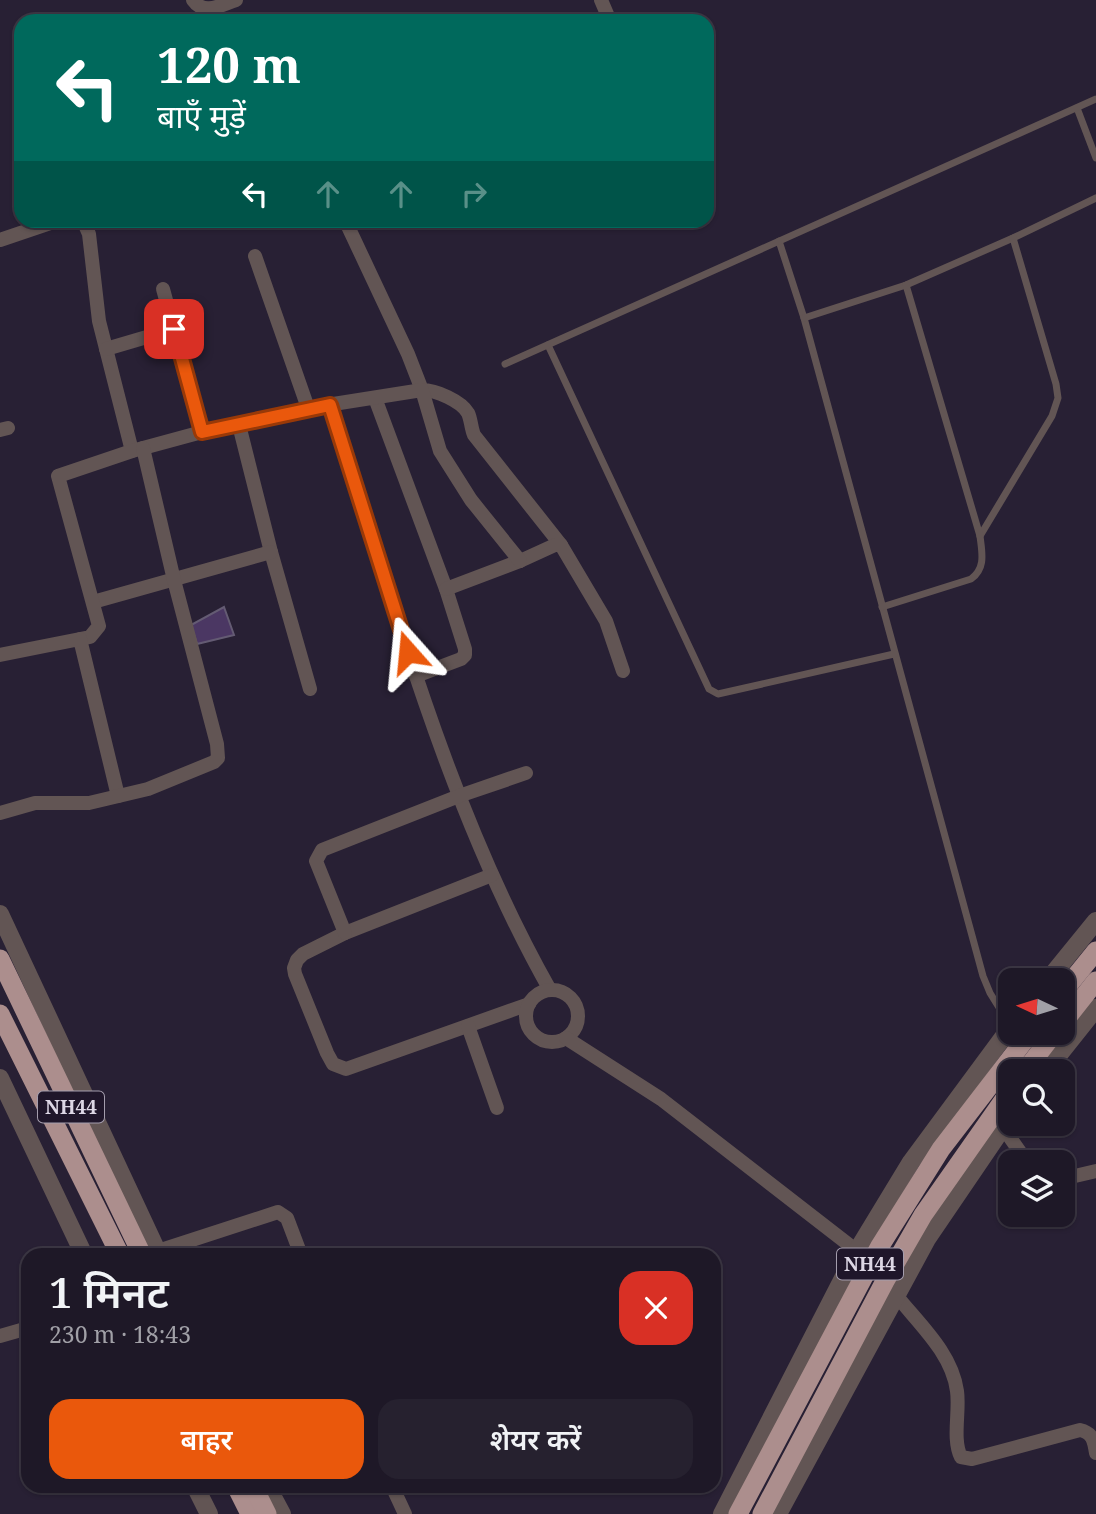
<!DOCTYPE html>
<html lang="hi">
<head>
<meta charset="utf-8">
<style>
	:root { --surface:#1e1827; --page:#26212f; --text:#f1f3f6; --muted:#a1a0a7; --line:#3c3744; --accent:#ea580c }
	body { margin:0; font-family:"Noto Serif","Noto Sans Devanagari",serif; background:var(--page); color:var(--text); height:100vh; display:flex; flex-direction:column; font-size:26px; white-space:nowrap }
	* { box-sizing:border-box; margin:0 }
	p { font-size:23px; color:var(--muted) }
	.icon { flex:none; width:38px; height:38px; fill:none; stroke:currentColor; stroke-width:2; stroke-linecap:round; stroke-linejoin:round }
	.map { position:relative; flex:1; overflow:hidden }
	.side { position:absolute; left:21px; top:1248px; width:700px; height:245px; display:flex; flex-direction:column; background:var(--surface); border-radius:21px; box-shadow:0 2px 5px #0004,0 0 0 2px var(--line) }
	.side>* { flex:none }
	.hud { position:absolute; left:14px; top:14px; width:700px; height:214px; border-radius:21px; box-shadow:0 2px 5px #0004,0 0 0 2px var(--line); background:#00695c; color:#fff; overflow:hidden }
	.needle { width:46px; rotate:274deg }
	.tools { position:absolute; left:998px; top:968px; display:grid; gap:14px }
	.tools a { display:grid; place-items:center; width:77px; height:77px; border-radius:14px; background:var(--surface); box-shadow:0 2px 5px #0004,0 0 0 2px var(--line); font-size:35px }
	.pin { position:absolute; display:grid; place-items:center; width:60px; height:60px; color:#fff; margin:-30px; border-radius:14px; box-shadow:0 4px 10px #0006 }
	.me { position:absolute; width:77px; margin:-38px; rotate:342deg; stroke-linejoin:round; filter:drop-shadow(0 0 5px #0008) }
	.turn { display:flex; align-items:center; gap:24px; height:147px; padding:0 28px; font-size:32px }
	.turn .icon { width:91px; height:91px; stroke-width:2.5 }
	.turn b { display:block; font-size:49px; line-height:60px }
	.lanes { display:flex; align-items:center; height:66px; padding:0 28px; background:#0003; justify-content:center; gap:35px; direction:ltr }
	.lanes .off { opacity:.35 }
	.round { display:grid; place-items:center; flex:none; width:74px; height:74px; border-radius:21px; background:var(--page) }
	.overview { display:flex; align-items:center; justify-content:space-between; height:119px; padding:0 28px }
	h1 { font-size:42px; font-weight:600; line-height:52px }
	.cta { display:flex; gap:14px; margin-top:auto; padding:14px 28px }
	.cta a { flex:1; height:80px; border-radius:21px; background:var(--accent); color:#fff; font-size:28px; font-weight:600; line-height:80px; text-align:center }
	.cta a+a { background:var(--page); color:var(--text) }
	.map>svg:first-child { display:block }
	.building { fill:#4b3763; stroke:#645b73; stroke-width:2 }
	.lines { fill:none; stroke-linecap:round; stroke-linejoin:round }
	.service { stroke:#625554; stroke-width:7 }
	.minor { stroke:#625554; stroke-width:14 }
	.tertiary { stroke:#625554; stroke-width:18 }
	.trunk { stroke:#ac8e8d; stroke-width:19 }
	.route-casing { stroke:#983908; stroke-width:18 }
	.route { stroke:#ea580c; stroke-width:12 }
	.labels { text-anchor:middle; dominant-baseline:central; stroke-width:5; stroke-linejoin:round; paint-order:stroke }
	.shield { fill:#1f162a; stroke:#a49dad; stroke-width:2 }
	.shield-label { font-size:19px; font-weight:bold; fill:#ddd7e5 }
</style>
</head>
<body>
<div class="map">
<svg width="1096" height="1514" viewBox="0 0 1096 1514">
	<rect width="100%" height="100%" fill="#282034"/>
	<!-- building -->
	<polygon class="building" points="224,607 234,635 197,644 191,625"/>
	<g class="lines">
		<!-- service -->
		<g class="service">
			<polyline points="1077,108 1096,158"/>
			<polyline points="779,241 804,318 983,976 990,993 1010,1025"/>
			<polyline points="804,318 906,285 1013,238 1096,198"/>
			<polyline points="548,345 709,689 718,694 894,654"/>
			<polyline points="505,364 1096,99"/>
			<polyline points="980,536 1052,416 1058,398 1056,384 1013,238"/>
			<path d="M882,607L971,579C986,568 982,553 980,536L906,285"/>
		</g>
		<!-- minor -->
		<g class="minor">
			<path d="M193,0C204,16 221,5 236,0"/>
			<polyline points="601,0 610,21"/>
			<polyline points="79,220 85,225 89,234 99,321 132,451"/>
			<path d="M345,220L408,354L422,390C436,390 461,401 468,413C471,419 471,428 474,435L561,545"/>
			<polyline points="0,240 59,220"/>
			<polyline points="255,256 308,408"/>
			<polyline points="163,289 202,432"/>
			<polyline points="106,349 174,329"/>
			<polyline points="375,398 446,589 465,649 465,655 461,659 416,676"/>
			<path d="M330,405C394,603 447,808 550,990"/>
			<polyline points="239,425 271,552 310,689"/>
			<polyline points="0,430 8,428"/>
			<polyline points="446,589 520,561 555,545 561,545 606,621 623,671"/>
			<polyline points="93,602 271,552"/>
			<polyline points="80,639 90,637 99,626 58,476 132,451 202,432 308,408 422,390 440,451 471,500 520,561"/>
			<polyline points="0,655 80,639 118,796"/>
			<polyline points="0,813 35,803 89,803 148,789 214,762 218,758 217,744 174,580 143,448"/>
			<polyline points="492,875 345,933 303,954 297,960 294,968 295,974 327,1053 333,1064 346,1069 529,1004"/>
			<polyline points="345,933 316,861 322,850 459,796 526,773"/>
			<circle cx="552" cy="1016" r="26"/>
			<polyline points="468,1026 497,1108"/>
			<polyline points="566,1038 661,1099 857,1251"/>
			<polyline points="1002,1126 1027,1162"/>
			<polyline points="1062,1179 1096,1171"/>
			<polyline points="158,1251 278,1212 287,1218 301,1255"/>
			<polyline points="67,1255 81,1249"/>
			<path d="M896,1295C919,1324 952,1353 957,1391C960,1411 952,1439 961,1457L972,1459L1080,1430C1093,1433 1094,1441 1096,1453"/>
			<polyline points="0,1336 28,1328"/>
			<polyline points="392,1486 405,1514"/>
		</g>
		<!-- tertiary -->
		<g class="tertiary">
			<polyline points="0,914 159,1255"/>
			<polyline points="1048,980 1096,921"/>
			<polyline points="1046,1071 1096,1008"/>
			<polyline points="0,1078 84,1255"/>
			<polyline points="195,1486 209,1514"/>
			<polyline points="267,1486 282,1514"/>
			<polyline points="722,1514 857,1251 911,1162 1010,1028"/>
			<polyline points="778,1514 927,1239 1010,1117"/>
		</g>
		<!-- trunk -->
		<g class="trunk">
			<polyline points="0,959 142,1255"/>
			<polyline points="1062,993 1096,951"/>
			<polyline points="0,1014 120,1255"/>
			<polyline points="1062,1024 1096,981"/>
			<polyline points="1025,1071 1055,1032"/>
			<polyline points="236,1486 250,1514"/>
			<polyline points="253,1486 267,1514"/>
			<polyline points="738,1514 880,1246 941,1149 1031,1032"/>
			<polyline points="762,1514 885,1281 923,1215 1010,1091"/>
		</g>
	</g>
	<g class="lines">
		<!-- route casing -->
		<g class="route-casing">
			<polyline id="route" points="174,329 202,432 330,405 408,652"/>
		</g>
		<!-- route -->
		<use href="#route" class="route"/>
	</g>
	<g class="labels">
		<!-- shield labels -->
		<g class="shield">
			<rect x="38" y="1091.5" width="66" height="31" rx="5"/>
			<rect x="837" y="1248.5" width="66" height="31" rx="5"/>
		</g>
		<g class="shield-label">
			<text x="71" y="1107">NH44</text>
			<text x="870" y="1264">NH44</text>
		</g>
	</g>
</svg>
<div class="tools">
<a><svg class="needle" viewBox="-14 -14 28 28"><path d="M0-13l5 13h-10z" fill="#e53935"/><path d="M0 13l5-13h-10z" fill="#a1a0a7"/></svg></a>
<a><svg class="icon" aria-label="search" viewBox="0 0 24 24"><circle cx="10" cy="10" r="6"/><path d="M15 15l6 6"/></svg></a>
<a><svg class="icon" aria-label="layers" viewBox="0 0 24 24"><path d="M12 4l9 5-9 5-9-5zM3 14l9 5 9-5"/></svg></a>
</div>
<div class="pin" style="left:174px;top:329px;background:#d93025"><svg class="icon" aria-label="arrive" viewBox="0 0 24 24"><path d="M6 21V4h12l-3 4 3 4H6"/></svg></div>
<svg class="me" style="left:408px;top:652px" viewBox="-20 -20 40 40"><path d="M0-17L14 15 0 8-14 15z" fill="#ea580c" stroke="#fff" stroke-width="4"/></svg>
<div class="hud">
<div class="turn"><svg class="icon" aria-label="left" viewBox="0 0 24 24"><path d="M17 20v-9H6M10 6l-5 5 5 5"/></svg><div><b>120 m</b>बाएँ मुड़ें</div></div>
<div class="lanes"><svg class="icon" aria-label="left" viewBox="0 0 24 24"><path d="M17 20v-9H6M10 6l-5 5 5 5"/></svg><svg class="icon off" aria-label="ahead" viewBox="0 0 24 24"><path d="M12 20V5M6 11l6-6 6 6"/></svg><svg class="icon off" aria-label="ahead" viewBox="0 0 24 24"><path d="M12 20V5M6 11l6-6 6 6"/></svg><svg class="icon off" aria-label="right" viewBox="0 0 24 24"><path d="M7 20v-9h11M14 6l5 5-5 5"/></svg></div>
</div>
<section class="side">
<div class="overview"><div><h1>1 मिनट</h1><p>230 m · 18:43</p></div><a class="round" style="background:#d93025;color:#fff"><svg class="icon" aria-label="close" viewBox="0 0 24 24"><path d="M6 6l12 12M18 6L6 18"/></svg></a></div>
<div class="cta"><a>बाहर</a><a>शेयर करें</a></div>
</section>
</div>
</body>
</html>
